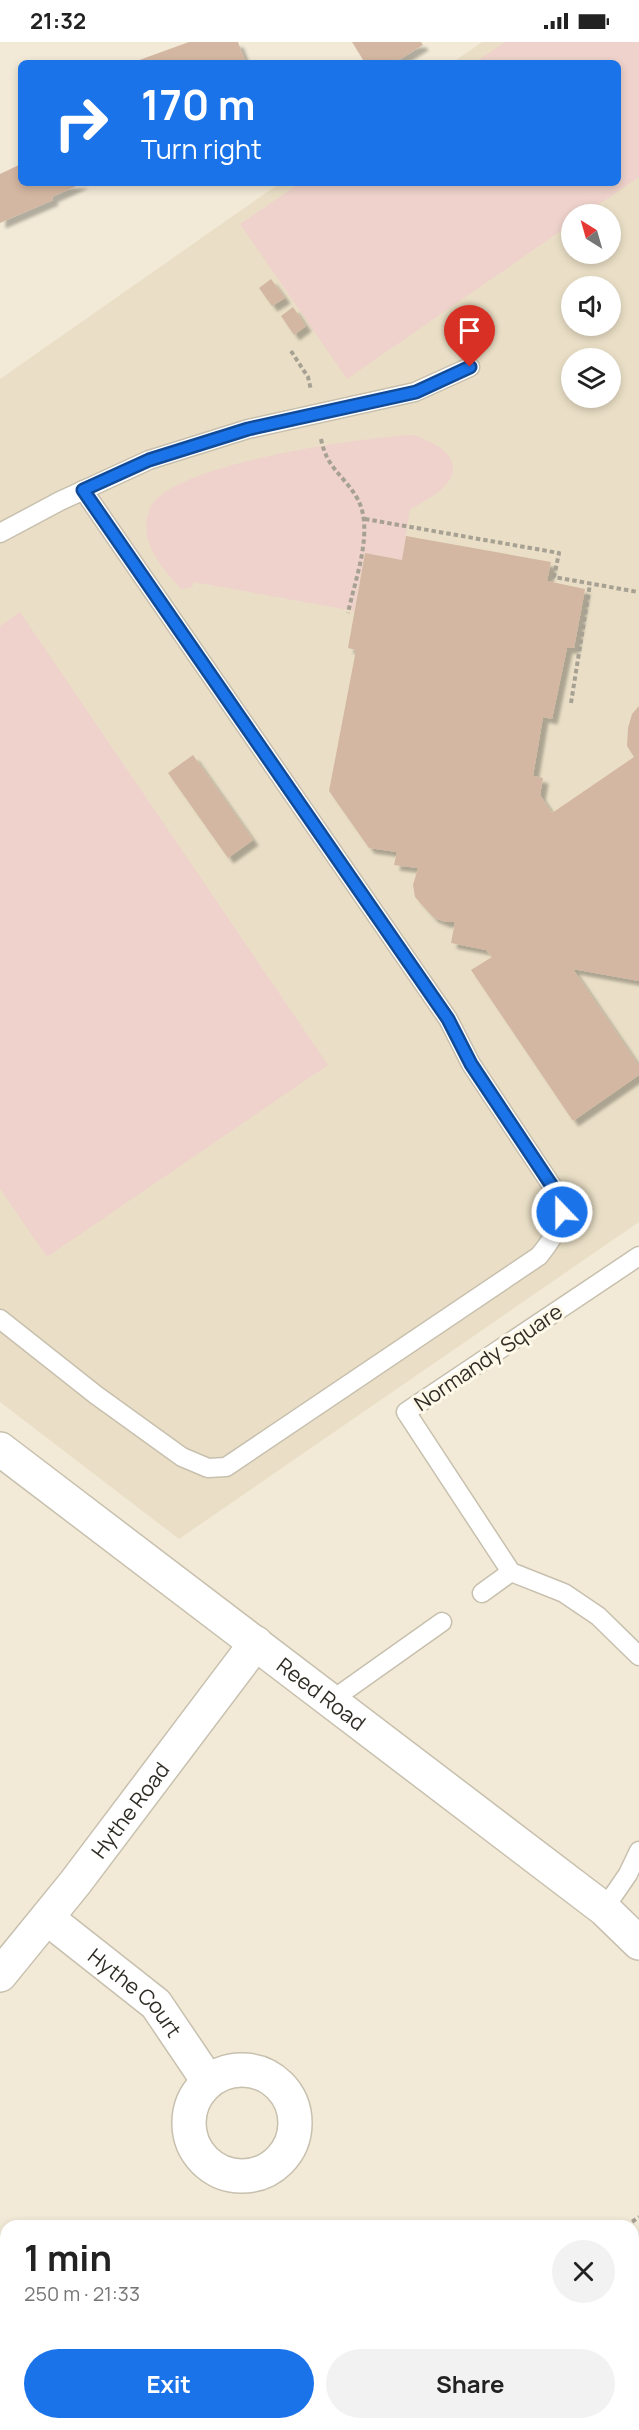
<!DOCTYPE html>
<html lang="en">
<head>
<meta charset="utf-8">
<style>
	:root { --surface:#fff; --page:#f2f2f2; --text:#222; --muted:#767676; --accent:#1a73e8 }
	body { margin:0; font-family:Manrope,sans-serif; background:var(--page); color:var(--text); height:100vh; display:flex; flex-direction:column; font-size:22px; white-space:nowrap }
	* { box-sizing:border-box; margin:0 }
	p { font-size:20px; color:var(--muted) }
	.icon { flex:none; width:33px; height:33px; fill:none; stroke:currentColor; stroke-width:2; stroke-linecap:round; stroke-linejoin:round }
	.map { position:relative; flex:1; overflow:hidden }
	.panel { position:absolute; left:0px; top:2178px; width:639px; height:210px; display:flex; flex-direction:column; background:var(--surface); border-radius:18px 18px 0 0; box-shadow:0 3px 9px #0003 }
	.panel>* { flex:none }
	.hud { position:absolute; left:18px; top:18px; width:603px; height:126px; border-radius:9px; box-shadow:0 3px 9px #0003; background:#1a73e8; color:#fff; overflow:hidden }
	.needle { width:39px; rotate:323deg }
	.buttons { position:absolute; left:561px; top:162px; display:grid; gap:12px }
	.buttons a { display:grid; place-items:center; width:60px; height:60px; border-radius:50%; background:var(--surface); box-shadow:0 3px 9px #0003; font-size:30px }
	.pin { position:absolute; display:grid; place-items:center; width:51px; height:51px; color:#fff; margin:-62px -26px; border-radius:50% 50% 50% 0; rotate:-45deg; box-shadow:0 0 6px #0007 }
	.pin .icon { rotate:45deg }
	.me { position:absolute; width:66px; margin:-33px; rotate:338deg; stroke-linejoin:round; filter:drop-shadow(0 0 4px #0008) }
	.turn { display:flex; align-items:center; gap:21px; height:126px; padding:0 24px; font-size:27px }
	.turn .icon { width:78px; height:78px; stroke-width:2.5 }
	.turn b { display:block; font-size:42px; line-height:51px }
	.round { display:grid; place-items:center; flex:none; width:63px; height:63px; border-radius:32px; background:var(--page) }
	.overview { display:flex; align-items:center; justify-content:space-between; height:102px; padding:0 24px }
	h1 { font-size:36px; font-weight:700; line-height:45px }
	.action { display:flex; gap:12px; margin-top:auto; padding:12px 24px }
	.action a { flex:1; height:69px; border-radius:36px; background:var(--accent); color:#fff; font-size:24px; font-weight:700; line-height:69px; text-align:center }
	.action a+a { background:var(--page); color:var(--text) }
	.status { display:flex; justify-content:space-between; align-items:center; height:42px; padding:0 30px; background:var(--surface); direction:ltr }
	.status svg { height:16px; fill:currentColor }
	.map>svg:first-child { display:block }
	.built { fill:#eadfc6; fill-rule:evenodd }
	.green { fill:#eed2cb }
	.building { fill:#d3b7a2; filter:url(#shadow) }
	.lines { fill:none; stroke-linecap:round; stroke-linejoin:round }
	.service-casing { stroke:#c8c0ae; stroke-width:21 }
	.minor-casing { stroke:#c8c0ae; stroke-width:36 }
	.secondary-casing { stroke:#c8c0ae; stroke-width:36 }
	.primary-casing { stroke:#c8c0ae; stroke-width:36 }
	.path { stroke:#a7a193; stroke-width:4; stroke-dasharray:4.5 3; stroke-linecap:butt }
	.service { stroke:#fff; stroke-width:18 }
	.minor { stroke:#fff; stroke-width:33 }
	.secondary { stroke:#fff; stroke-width:33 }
	.primary { stroke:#fff; stroke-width:33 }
	.route-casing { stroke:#114b97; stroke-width:15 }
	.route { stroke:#1a73e8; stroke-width:10 }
	.labels { text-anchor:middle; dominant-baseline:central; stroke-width:6; stroke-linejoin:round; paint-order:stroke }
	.street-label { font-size:21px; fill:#302d26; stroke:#fef8e9 }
</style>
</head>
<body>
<div class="status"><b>21:32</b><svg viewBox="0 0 49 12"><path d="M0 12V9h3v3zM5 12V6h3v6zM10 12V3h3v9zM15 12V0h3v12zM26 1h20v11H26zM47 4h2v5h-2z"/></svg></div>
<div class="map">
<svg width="639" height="2388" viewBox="0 0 639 2388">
	<defs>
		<filter id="shadow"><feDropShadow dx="5.5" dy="5.5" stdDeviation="1.5" flood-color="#0004"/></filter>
	</defs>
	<rect width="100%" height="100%" fill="#f2ead7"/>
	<!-- built -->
	<path class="built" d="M482,0H639V1180L179,1497L0,1360V337L280,141H618V21H452ZM572,172H610V212H572ZM572,244H610V284H572ZM572,316H610V356H572Z"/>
	<!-- green -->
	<g class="green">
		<polygon points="505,0 639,0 639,135 585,172 572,172 571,182 347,337 240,182 300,141 618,141 618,21 474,21"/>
		<path d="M415,393C423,397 434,401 441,406C474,433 432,456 410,467L402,518L365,511L354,569L194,540L192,545L181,547C161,525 137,499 150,466C168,422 369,394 415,393Z"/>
		<polygon points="20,570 328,1023 47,1215 0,1147 0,584"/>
	</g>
	<!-- building -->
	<g class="building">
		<polygon points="189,0 238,0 246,21 131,21"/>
		<polygon points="352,0 421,0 423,3 394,21 365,21"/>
		<polygon points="21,122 21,141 83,141 52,155 53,158 0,181 0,132"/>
		<polygon points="271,237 285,256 272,264 259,246"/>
		<polygon points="293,265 306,284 294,293 281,274"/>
		<polygon points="406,494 551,520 547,539 585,547 574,606 567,606 552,677 543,675 533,734 543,736 540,753 552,771 634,715 627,704 628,686 632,672 639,664 639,939 573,927 639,1024 639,1033 573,1079 471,928 492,915 486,908 451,901 455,880 445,880 433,875 415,855 413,843 418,826 394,823 397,810 369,806 329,749 356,608 348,606 365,511 402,518"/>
		<polygon points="193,713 253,798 228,816 168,731"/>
	</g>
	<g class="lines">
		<!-- service casing -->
		<g class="service-casing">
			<g id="service">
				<polyline points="0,491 60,459 149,418 248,387 415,350 470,325"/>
				<polyline points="639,1214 406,1370 511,1530 564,1551 598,1574 639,1614"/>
				<path d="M0,1277L96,1353L182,1415L208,1426L226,1425L539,1214C556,1193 564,1180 558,1153L471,1022L448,977L83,448"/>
				<polyline points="482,1551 511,1530"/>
				<polyline points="332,1658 442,1580"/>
				<polyline points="604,1867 628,1832 639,1809"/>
			</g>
		</g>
		<!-- minor casing -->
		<g class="minor-casing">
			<g id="minor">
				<path id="s1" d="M47,1876L156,1962L208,2039"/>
				<path id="s2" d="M0,1933L75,1841L256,1601"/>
				<circle cx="242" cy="2081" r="53"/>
				<polyline points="618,2382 622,2388"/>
			</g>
		</g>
		<!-- secondary casing -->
		<g class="secondary-casing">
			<g id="secondary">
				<path id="s3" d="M0,1407L604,1867L639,1901"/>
			</g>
		</g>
		<!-- primary casing -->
		<g class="primary-casing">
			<g id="primary">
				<polyline points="633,2240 639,2236"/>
				<polyline points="418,2388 427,2382"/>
			</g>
		</g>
		<!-- path -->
		<g class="path">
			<polyline points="291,309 308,335 311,348"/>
			<path d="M321,397C327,427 343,432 357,456C375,487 355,537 348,571"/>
			<polyline points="365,477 559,511 554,535 638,550"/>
			<polyline points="571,661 590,542"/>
			<polyline points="626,2184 639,2175"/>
			<polyline points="331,2388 340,2382"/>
		</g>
		<!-- service -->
		<use href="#service" class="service"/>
		<!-- minor -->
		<use href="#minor" class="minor"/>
		<!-- secondary -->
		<use href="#secondary" class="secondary"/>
		<!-- primary -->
		<use href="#primary" class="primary"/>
	</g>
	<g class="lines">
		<!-- route casing -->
		<g class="route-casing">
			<polyline id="route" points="470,325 416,350 248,387 149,418 83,448 448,977 471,1022 558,1153 562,1170"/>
		</g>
		<!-- route -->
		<use href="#route" class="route"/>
	</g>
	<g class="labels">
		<!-- street labels -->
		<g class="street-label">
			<text transform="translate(488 1315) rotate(-34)">Normandy Square</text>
			<text stroke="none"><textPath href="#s3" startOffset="404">Reed Road</textPath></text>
			<text stroke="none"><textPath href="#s2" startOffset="210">Hythe Road</textPath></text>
			<text stroke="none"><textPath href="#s1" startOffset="116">Hythe Court</textPath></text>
		</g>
	</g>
</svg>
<div class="buttons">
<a><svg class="needle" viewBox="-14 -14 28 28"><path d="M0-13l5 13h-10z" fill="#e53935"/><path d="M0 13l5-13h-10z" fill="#767676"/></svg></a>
<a><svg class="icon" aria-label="sound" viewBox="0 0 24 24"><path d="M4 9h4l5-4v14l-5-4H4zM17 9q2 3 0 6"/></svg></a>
<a><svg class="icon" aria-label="layers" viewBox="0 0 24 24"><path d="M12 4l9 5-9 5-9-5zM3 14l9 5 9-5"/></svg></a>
</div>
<div class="pin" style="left:470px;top:325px;background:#d93025"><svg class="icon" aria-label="arrive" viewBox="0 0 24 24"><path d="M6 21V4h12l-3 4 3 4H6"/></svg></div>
<svg class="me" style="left:562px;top:1170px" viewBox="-20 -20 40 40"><circle r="17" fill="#1a73e8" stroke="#fff" stroke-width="3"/><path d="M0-11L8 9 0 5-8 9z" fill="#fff"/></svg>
<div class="hud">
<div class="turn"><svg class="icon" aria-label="right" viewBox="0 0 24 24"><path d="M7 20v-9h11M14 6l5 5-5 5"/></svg><div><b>170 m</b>Turn right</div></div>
</div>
<section class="panel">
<div class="overview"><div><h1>1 min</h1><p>250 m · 21:33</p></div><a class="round"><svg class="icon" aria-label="close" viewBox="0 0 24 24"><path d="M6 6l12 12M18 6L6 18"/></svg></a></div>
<div class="action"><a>Exit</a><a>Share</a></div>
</section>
</div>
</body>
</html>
